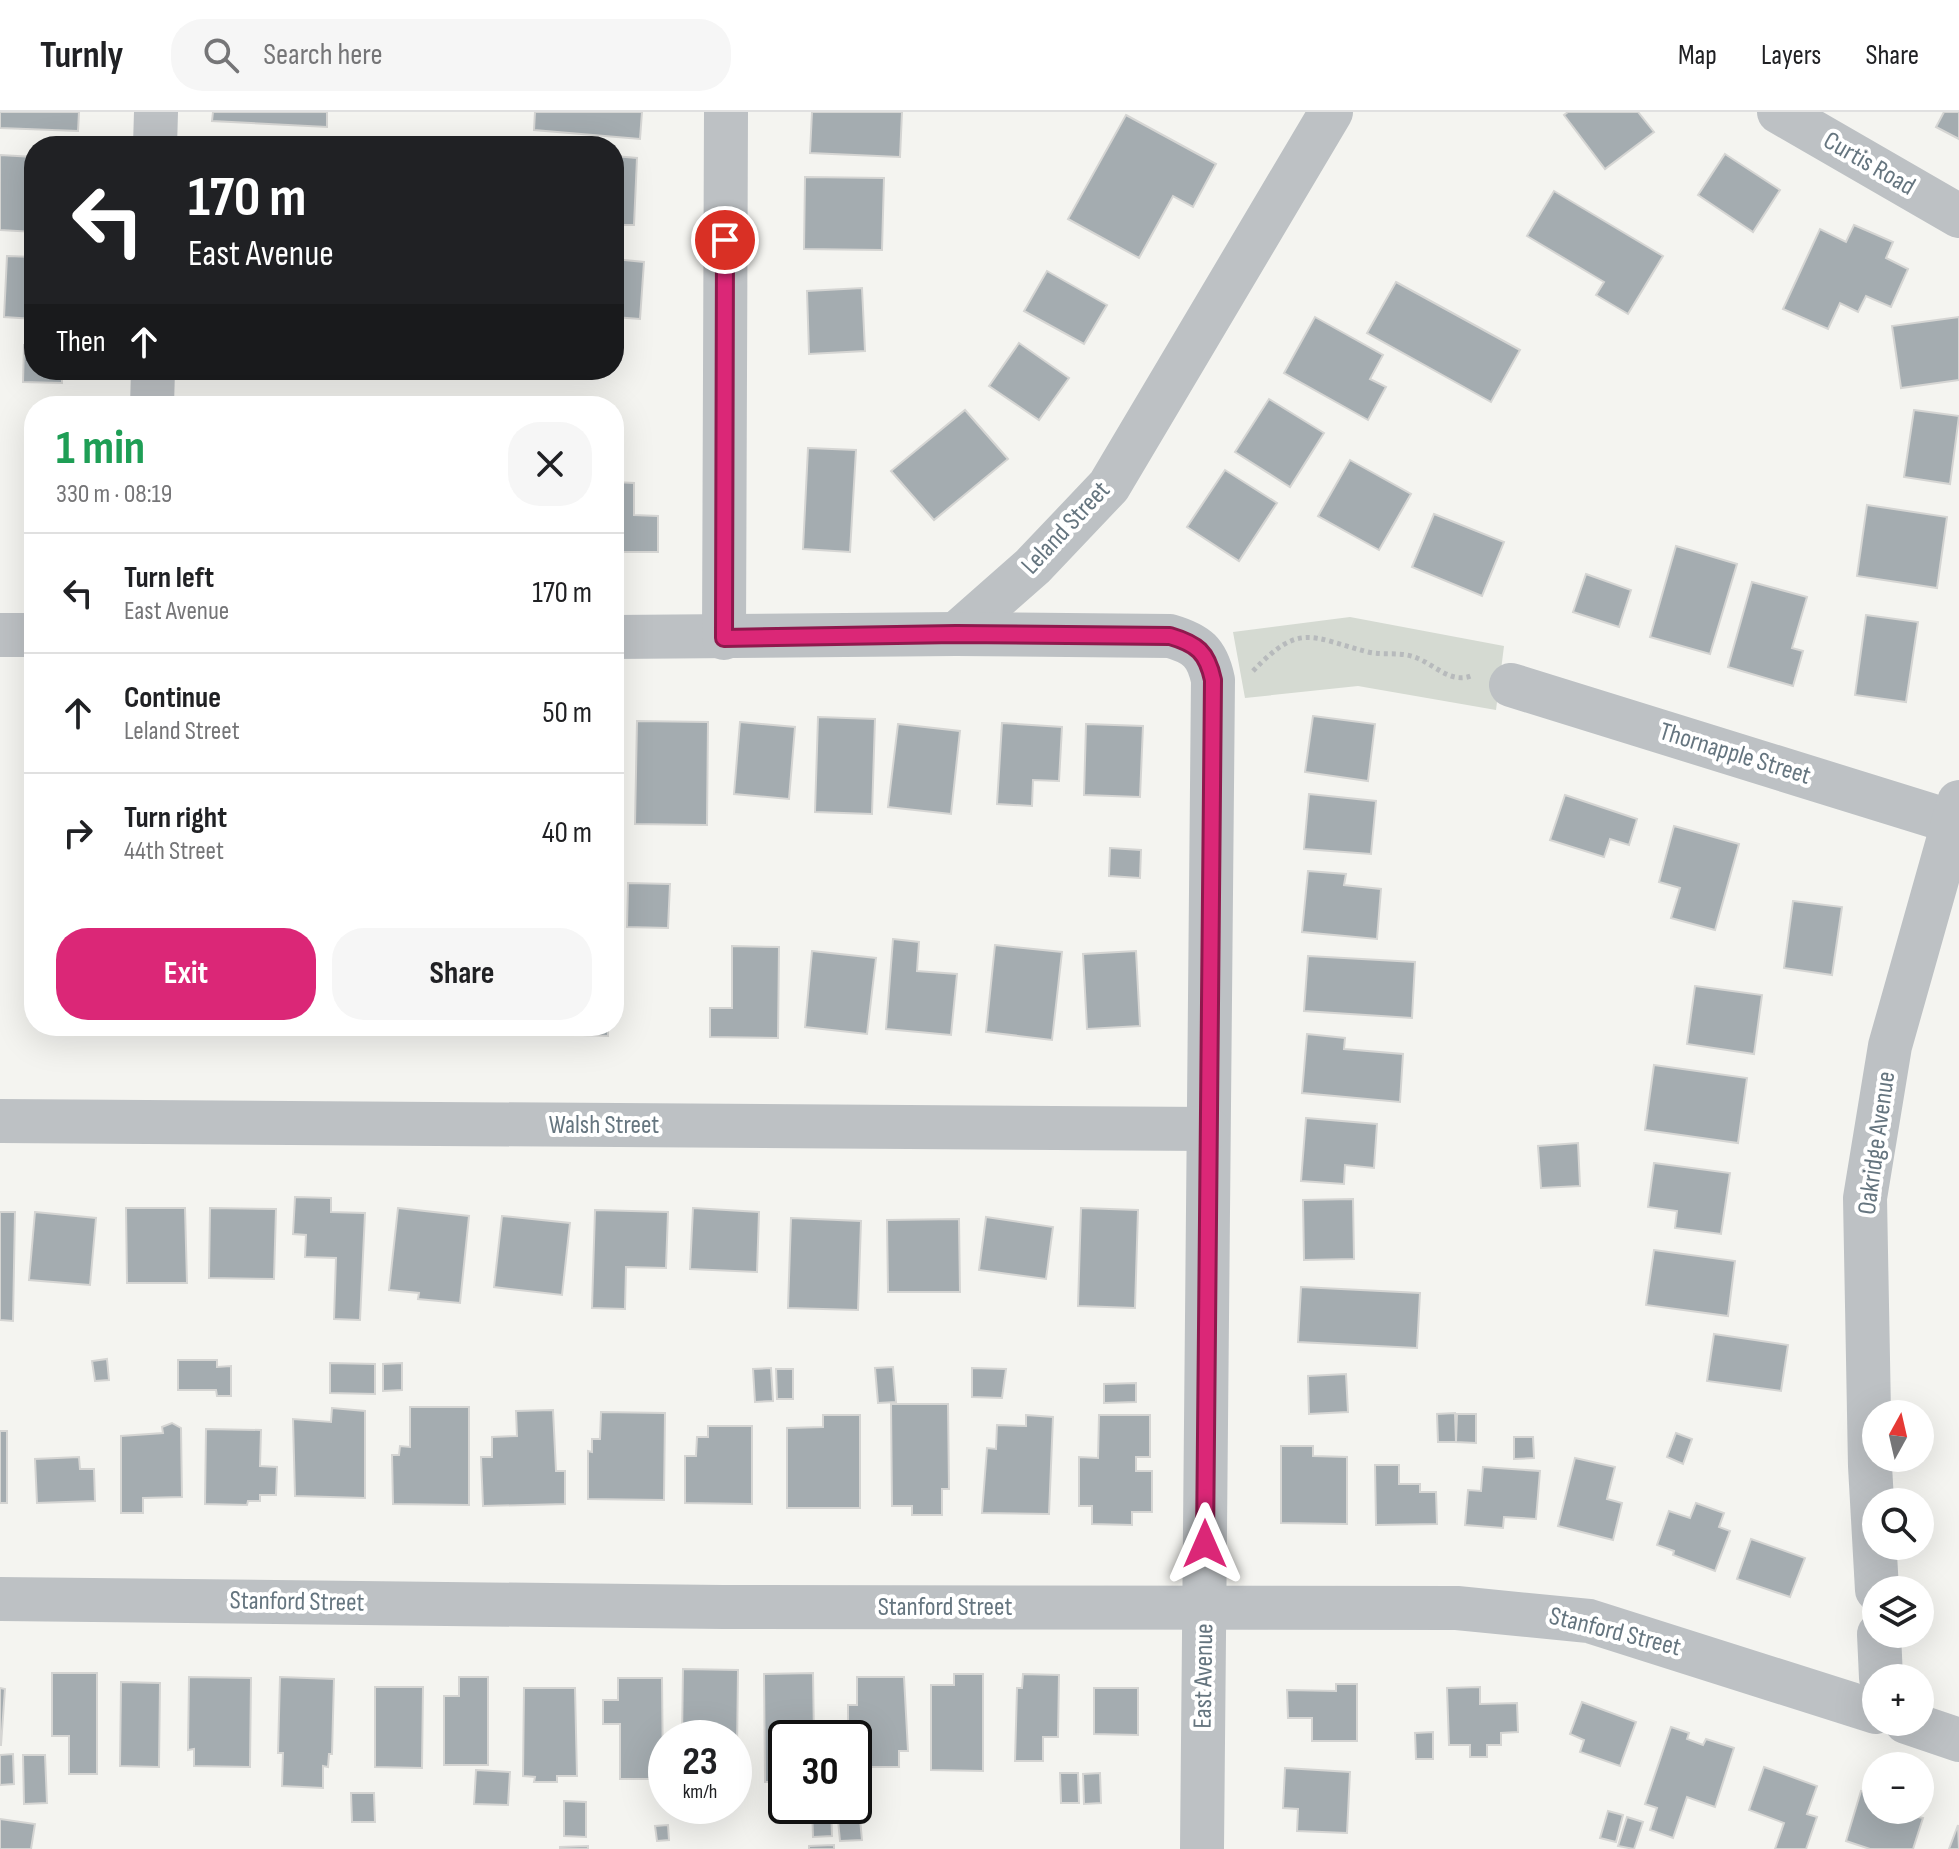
<!DOCTYPE html>
<html lang="en">
<head>
<meta charset="utf-8">
<style>
	:root { --surface:#fff; --page:#f6f6f6; --text:#202124; --muted:#757577; --line:#e0e0e0; --accent:#db2777 }
	body { margin:0; font-family:"Sofia Sans Condensed",sans-serif; background:var(--page); color:var(--text); height:100vh; display:flex; flex-direction:column; font-size:30px; white-space:nowrap }
	* { box-sizing:border-box; margin:0 }
	p { font-size:26px; color:var(--muted) }
	.icon { flex:none; width:44px; height:44px; fill:none; stroke:currentColor; stroke-width:2; stroke-linecap:round; stroke-linejoin:round }
	.map { position:relative; flex:1; overflow:hidden }
	.details { position:absolute; left:24px; top:284px; width:600px; height:640px; display:flex; flex-direction:column; background:var(--surface); border-radius:32px; box-shadow:0 8px 32px #0002 }
	.details>* { flex:none }
	.guide { position:absolute; left:24px; top:24px; width:600px; height:244px; border-radius:32px; box-shadow:0 8px 32px #0002; background:#202124; color:#fff; overflow:hidden }
	.needle { width:52px; rotate:8deg }
	.tools { position:absolute; left:1862px; top:1288px; display:grid; gap:16px }
	.tools a { display:grid; place-items:center; width:72px; height:72px; border-radius:50%; background:var(--surface); box-shadow:0 8px 32px #0002; font-size:40px }
	.speed { position:absolute; left:648px; top:1608px; display:flex; gap:16px; font-size:40px; font-weight:700; text-align:center }
	.speed>* { display:grid; place-content:center; width:104px; height:104px; border-radius:50%; background:var(--surface); box-shadow:0 8px 32px #0002; line-height:1 }
	.speed small { font-size:20px; font-weight:400 }
	.speed .limit { border:4px solid #111; border-radius:12px; background:#fff; color:#111 }
	.pin { position:absolute; display:grid; place-items:center; width:68px; height:68px; color:#fff; margin:-34px; border:4px solid #fff; border-radius:50%; box-shadow:0 2px 8px #0007 }
	.me { position:absolute; width:88px; margin:-44px; rotate:0deg; stroke-linejoin:round; filter:drop-shadow(0 0 6px #0008) }
	.turn { display:flex; align-items:center; gap:28px; height:168px; padding:0 32px; font-size:36px }
	.turn .icon { width:104px; height:104px; stroke-width:2.5 }
	.turn b { display:block; font-size:56px; line-height:68px }
	.then { display:flex; align-items:center; height:76px; padding:0 32px; background:#0003; gap:16px; font-size:30px }
	.round { display:grid; place-items:center; flex:none; width:84px; height:84px; border-radius:32px; background:var(--page) }
	.overview { display:flex; align-items:center; justify-content:space-between; height:136px; padding:0 32px }
	h1 { font-size:48px; font-weight:700; line-height:60px; color:#1e9e55 }
	.primary-button { display:flex; gap:16px; margin-top:auto; padding:16px 32px }
	.primary-button a { flex:1; height:92px; border-radius:32px; background:var(--accent); color:#fff; font-size:32px; font-weight:700; line-height:92px; text-align:center }
	.primary-button a+a { background:var(--page); color:var(--text) }
	ul { padding:0; list-style:none }
	li { display:flex; align-items:center; gap:24px; height:120px; padding:0 32px; border-top:2px solid var(--line) }
	li div { flex:1 }
	li b { display:block; font-size:30px }
	li em { font-style:normal }
	header { display:flex; align-items:center; gap:48px; box-sizing:border-box; height:112px; padding:0 40px; background:var(--surface); border-bottom:2px solid var(--line) }
	header strong { font-size:38px }
	nav { display:flex; gap:44px; margin-inline-start:auto; font-size:28px }
	.search { width:560px; height:72px; background:var(--page); display:flex; align-items:center; gap:20px; box-sizing:border-box; padding:0 28px; border-radius:32px; color:var(--muted); font-size:30px }
	.map>svg:first-child { display:block }
	.green { fill:#d5dad2 }
	.building { fill:#a4acb0; stroke:#d5d5d3; stroke-width:2 }
	.lines { fill:none; stroke-linecap:round; stroke-linejoin:round }
	.path { stroke:#b7babc; stroke-width:5; stroke-dasharray:4 4; stroke-linecap:butt }
	.minor { stroke:#bdc1c4; stroke-width:44 }
	.route-casing { stroke:#8e194d; stroke-width:20 }
	.route { stroke:#db2777; stroke-width:14 }
	.labels { text-anchor:middle; dominant-baseline:central; stroke-width:8; stroke-linejoin:round; paint-order:stroke }
	.street-label { font-size:26px; fill:#65757f; stroke:#fff }
</style>
</head>
<body>
<header>
<strong>Turnly</strong>
<div class="search"><svg class="icon" aria-label="search" viewBox="0 0 24 24"><circle cx="10" cy="10" r="6"/><path d="M15 15l6 6"/></svg>Search here</div>
<nav><a>Map</a><a>Layers</a><a>Share</a></nav>
</header>
<div class="map">
<svg width="1959" height="1737" viewBox="0 0 1959 1737">
	<rect width="100%" height="100%" fill="#f4f4f0"/>
	<!-- green -->
	<polygon class="green" points="1350,505 1504,534 1496,598 1358,574 1245,586 1233,520"/>
	<!-- building -->
	<g class="building">
		<polygon points="0,0 79,0 78,19 0,16"/>
		<polygon points="213,0 327,0 327,15 212,9"/>
		<polygon points="535,0 642,0 640,27 534,18"/>
		<polygon points="812,0 902,0 900,45 810,41"/>
		<polygon points="1568,0 1638,0 1654,20 1605,57 1564,3"/>
		<polygon points="1944,0 1959,0 1959,27 1936,15"/>
		<polygon points="1126,3 1216,52 1193,95 1173,84 1139,146 1068,107"/>
		<polygon points="1725,42 1780,78 1753,120 1698,83"/>
		<polygon points="0,43 34,45 34,120 0,118"/>
		<polygon points="614,44 637,46 634,113 614,113"/>
		<polygon points="805,65 884,66 882,138 804,137"/>
		<polygon points="1554,79 1663,144 1628,202 1596,183 1604,170 1527,124"/>
		<polygon points="1854,113 1893,130 1886,146 1908,157 1891,195 1866,184 1858,200 1840,191 1828,217 1783,197 1820,117 1846,130"/>
		<polygon points="7,144 34,145 34,207 4,205"/>
		<polygon points="614,147 644,150 640,207 614,205"/>
		<polygon points="1047,159 1107,193 1084,232 1024,199"/>
		<polygon points="1396,170 1520,238 1491,290 1367,221"/>
		<polygon points="862,176 865,239 809,242 807,179"/>
		<polygon points="1315,205 1383,243 1370,267 1386,275 1368,308 1284,261"/>
		<polygon points="1959,205 1959,268 1901,276 1892,214"/>
		<polygon points="1019,231 1069,266 1039,308 989,274"/>
		<polygon points="24,233 34,233 34,258 62,258 62,271 23,270"/>
		<polygon points="1269,287 1324,321 1290,375 1235,340"/>
		<polygon points="300,289 340,291 340,294 300,294"/>
		<polygon points="432,290 477,291 477,294 432,294"/>
		<polygon points="965,298 1008,347 934,408 891,359"/>
		<polygon points="1914,298 1959,304 1950,372 1904,365"/>
		<polygon points="808,336 856,338 850,440 803,437"/>
		<polygon points="1350,348 1411,382 1379,438 1318,404"/>
		<polygon points="1225,358 1277,391 1239,449 1187,415"/>
		<polygon points="34,363 34,443 28,443"/>
		<polygon points="614,370 634,371 634,403 658,404 658,440 614,440"/>
		<polygon points="1867,393 1947,405 1937,476 1857,464"/>
		<polygon points="1434,402 1504,430 1482,484 1412,455"/>
		<polygon points="1676,434 1737,452 1710,542 1650,525"/>
		<polygon points="1586,462 1631,478 1619,515 1573,500"/>
		<polygon points="1752,470 1807,485 1792,536 1803,539 1793,574 1728,555"/>
		<polygon points="1866,503 1918,510 1906,590 1855,583"/>
		<polygon points="1313,604 1375,612 1368,669 1305,660"/>
		<polygon points="818,605 875,607 872,702 815,700"/>
		<polygon points="637,609 708,610 707,713 635,712"/>
		<polygon points="740,610 795,615 789,687 734,682"/>
		<polygon points="1002,611 1062,615 1059,669 1033,668 1032,694 997,692"/>
		<polygon points="898,612 960,619 951,702 888,695"/>
		<polygon points="1086,612 1143,614 1140,685 1084,683"/>
		<polygon points="1309,682 1376,689 1371,742 1304,737"/>
		<polygon points="1565,683 1637,707 1629,733 1610,727 1604,745 1550,728"/>
		<polygon points="1674,714 1739,732 1715,818 1671,806 1680,776 1659,770"/>
		<polygon points="1110,736 1141,738 1140,766 1109,764"/>
		<polygon points="1308,759 1346,762 1344,773 1381,777 1377,827 1302,820"/>
		<polygon points="628,771 670,772 668,816 627,815"/>
		<rect x="614" y="774" width="7" height="39"/>
		<polygon points="1793,789 1842,795 1832,863 1784,856"/>
		<polygon points="893,827 919,830 917,859 957,862 951,923 886,917"/>
		<polygon points="995,833 1062,840 1052,928 986,920"/>
		<polygon points="732,834 779,835 778,926 710,925 710,896 732,896"/>
		<polygon points="812,839 876,846 867,922 805,915"/>
		<polygon points="1136,839 1140,914 1087,917 1083,842"/>
		<polygon points="1308,844 1415,850 1412,906 1304,899"/>
		<polygon points="1695,874 1762,883 1754,942 1687,932"/>
		<polygon points="531,914 608,914 608,924 531,921"/>
		<polygon points="1307,922 1345,926 1344,937 1403,942 1400,990 1302,981"/>
		<polygon points="1654,953 1747,966 1738,1031 1645,1018"/>
		<polygon points="1306,1006 1377,1012 1374,1056 1345,1053 1344,1072 1301,1069"/>
		<polygon points="1578,1031 1580,1074 1541,1076 1538,1034"/>
		<polygon points="1654,1051 1730,1061 1721,1122 1675,1116 1677,1099 1648,1095"/>
		<polygon points="295,1085 331,1086 331,1100 365,1101 360,1208 334,1207 336,1146 305,1145 306,1123 293,1122"/>
		<polygon points="1353,1087 1354,1147 1304,1148 1303,1088"/>
		<polygon points="126,1096 185,1096 187,1171 127,1171"/>
		<polygon points="210,1096 276,1097 274,1167 209,1166"/>
		<polygon points="398,1096 469,1104 460,1191 418,1187 419,1181 389,1178"/>
		<polygon points="693,1096 759,1100 757,1160 690,1157"/>
		<polygon points="1081,1096 1138,1098 1135,1196 1078,1194"/>
		<polygon points="595,1098 668,1100 666,1156 626,1155 625,1197 592,1196"/>
		<polygon points="0,1100 15,1100 13,1209 0,1208"/>
		<polygon points="35,1100 96,1106 90,1173 29,1168"/>
		<polygon points="502,1104 570,1111 562,1183 494,1175"/>
		<polygon points="986,1105 1053,1115 1046,1167 979,1158"/>
		<polygon points="791,1106 861,1109 858,1198 788,1196"/>
		<polygon points="959,1107 960,1180 888,1180 887,1108"/>
		<polygon points="1654,1138 1735,1149 1728,1204 1646,1193"/>
		<polygon points="1301,1175 1420,1181 1417,1236 1298,1230"/>
		<polygon points="1714,1222 1788,1233 1781,1279 1707,1269"/>
		<polygon points="107,1247 109,1268 95,1269 92,1249"/>
		<polygon points="178,1248 217,1248 217,1255 231,1254 231,1284 217,1284 216,1278 178,1278"/>
		<polygon points="330,1251 375,1252 375,1282 330,1281"/>
		<polygon points="402,1251 402,1278 383,1279 383,1252"/>
		<polygon points="893,1255 896,1290 878,1291 875,1256"/>
		<polygon points="771,1256 773,1289 755,1290 753,1257"/>
		<polygon points="972,1256 1006,1257 1002,1286 972,1285"/>
		<polygon points="776,1257 793,1257 793,1287 777,1287"/>
		<polygon points="1346,1262 1348,1300 1309,1302 1308,1264"/>
		<polygon points="1136,1271 1136,1290 1104,1291 1104,1272"/>
		<polygon points="891,1292 948,1292 949,1377 942,1377 942,1403 912,1403 912,1394 892,1394"/>
		<polygon points="410,1295 469,1295 469,1393 393,1392 392,1343 399,1343 400,1334 410,1335"/>
		<polygon points="332,1296 365,1299 365,1386 295,1384 293,1307 331,1310"/>
		<polygon points="553,1298 556,1359 565,1359 565,1392 483,1394 481,1345 492,1345 492,1325 517,1324 516,1299"/>
		<polygon points="601,1300 665,1301 664,1388 588,1387 588,1339 592,1340 592,1327 600,1327"/>
		<polygon points="1455,1301 1456,1330 1438,1330 1437,1302"/>
		<polygon points="1457,1302 1476,1302 1476,1331 1456,1330"/>
		<polygon points="823,1303 860,1303 860,1396 787,1396 787,1316 823,1315"/>
		<polygon points="1026,1303 1053,1305 1049,1402 982,1401 987,1336 996,1337 997,1313 1026,1314"/>
		<polygon points="1099,1303 1150,1303 1150,1345 1136,1345 1136,1359 1152,1359 1152,1400 1132,1400 1132,1413 1092,1412 1092,1394 1079,1394 1079,1345 1098,1346"/>
		<polygon points="172,1311 181,1316 182,1385 143,1386 143,1401 121,1401 121,1324 163,1321 162,1315"/>
		<polygon points="708,1314 752,1314 752,1392 685,1391 685,1344 696,1344 697,1325 708,1325"/>
		<polygon points="206,1317 261,1318 260,1354 277,1355 276,1383 260,1383 260,1389 248,1389 247,1393 205,1392"/>
		<rect x="0" y="1319" width="7" height="72"/>
		<polygon points="1676,1321 1692,1327 1683,1352 1667,1345"/>
		<polygon points="1514,1325 1533,1325 1534,1346 1514,1347"/>
		<polygon points="1281,1334 1313,1334 1313,1344 1347,1345 1347,1412 1281,1411"/>
		<polygon points="79,1345 80,1357 94,1357 95,1389 37,1391 35,1347"/>
		<polygon points="1575,1346 1615,1355 1607,1387 1622,1391 1613,1428 1558,1414"/>
		<polygon points="1375,1353 1399,1353 1399,1372 1420,1372 1420,1380 1436,1380 1437,1412 1376,1413"/>
		<polygon points="1483,1355 1540,1359 1536,1407 1504,1405 1503,1416 1465,1413 1468,1378 1481,1379"/>
		<polygon points="1696,1391 1724,1401 1719,1415 1730,1419 1715,1459 1673,1443 1674,1439 1657,1433 1669,1399 1690,1406"/>
		<polygon points="1751,1427 1805,1446 1790,1485 1737,1467"/>
		<polygon points="683,1557 738,1558 737,1639 734,1639 734,1626 682,1626"/>
		<polygon points="52,1561 97,1561 97,1662 69,1662 69,1624 52,1624"/>
		<polygon points="813,1561 814,1626 786,1626 786,1670 765,1670 764,1562"/>
		<polygon points="954,1562 983,1562 983,1659 931,1658 931,1573 954,1573"/>
		<polygon points="1023,1562 1059,1563 1058,1625 1043,1625 1043,1649 1015,1649 1017,1576 1022,1576"/>
		<polygon points="189,1565 251,1566 250,1655 194,1654 194,1637 188,1638"/>
		<polygon points="280,1565 334,1567 332,1642 329,1642 328,1655 323,1654 323,1676 282,1674 283,1641 278,1641"/>
		<polygon points="459,1565 488,1565 488,1653 444,1653 444,1584 459,1584"/>
		<polygon points="857,1565 904,1565 908,1639 899,1639 899,1655 854,1655 854,1626 848,1626 848,1593 857,1593"/>
		<polygon points="618,1566 662,1566 663,1667 620,1667 620,1612 603,1612 603,1588 618,1588"/>
		<polygon points="121,1570 160,1571 159,1655 120,1654"/>
		<polygon points="1336,1572 1357,1572 1357,1629 1312,1629 1312,1606 1288,1606 1287,1578 1336,1579"/>
		<polygon points="375,1575 423,1575 422,1656 375,1655"/>
		<polygon points="1480,1575 1480,1592 1517,1591 1518,1620 1501,1621 1501,1633 1487,1633 1487,1645 1470,1645 1470,1633 1449,1633 1447,1576"/>
		<polygon points="0,1576 5,1577 1,1633 0,1633"/>
		<polygon points="524,1576 575,1576 577,1664 557,1664 557,1670 534,1670 535,1665 523,1664"/>
		<polygon points="1094,1576 1138,1576 1138,1623 1094,1622"/>
		<polygon points="1582,1590 1636,1610 1620,1654 1580,1640 1584,1628 1570,1622"/>
		<polygon points="1671,1615 1689,1621 1687,1627 1703,1633 1706,1627 1734,1636 1715,1695 1687,1685 1673,1726 1650,1718 1657,1696 1645,1692"/>
		<polygon points="1433,1620 1433,1647 1416,1647 1415,1621"/>
		<polygon points="13,1642 14,1672 0,1673 0,1643"/>
		<polygon points="23,1643 45,1643 47,1691 24,1692"/>
		<polygon points="1764,1655 1817,1674 1807,1702 1817,1705 1806,1737 1775,1737 1784,1711 1749,1698"/>
		<polygon points="1285,1656 1350,1660 1347,1721 1297,1719 1298,1697 1283,1696"/>
		<polygon points="476,1658 510,1660 508,1693 474,1692"/>
		<polygon points="1060,1661 1078,1661 1079,1691 1061,1691"/>
		<polygon points="1100,1661 1101,1691 1084,1692 1083,1662"/>
		<polygon points="1861,1679 1876,1683 1876,1698 1916,1698 1914,1704 1923,1706 1913,1737 1870,1737 1846,1729"/>
		<polygon points="351,1681 374,1681 375,1710 352,1710"/>
		<polygon points="564,1689 586,1690 586,1725 564,1724"/>
		<polygon points="831,1694 832,1724 813,1725 812,1695"/>
		<polygon points="859,1696 862,1728 840,1729 837,1698"/>
		<polygon points="1608,1699 1623,1703 1616,1730 1600,1726"/>
		<polygon points="1627,1705 1643,1710 1634,1737 1618,1734"/>
		<polygon points="0,1707 35,1712 31,1737 0,1737"/>
		<polygon points="668,1713 669,1728 657,1729 655,1714"/>
		<polygon points="1958,1713 1959,1737 1949,1737"/>
		<polygon points="834,1733 834,1737 809,1737 809,1734"/>
		<polygon points="588,1734 588,1737 560,1737 560,1735"/>
	</g>
	<g class="lines">
		<!-- path -->
		<path class="path" d="M1253,559C1300,510 1310,525 1368,540C1385,544 1401,539 1417,546C1435,553 1452,573 1473,563"/>
		<!-- minor -->
		<g class="minor">
			<polyline points="1779,0 1959,104"/>
			<polyline points="155,34 156,0"/>
			<polyline points="152,294 153,258"/>
			<polyline points="956,522 1033,454 1109,374 1331,0"/>
			<polyline points="0,523 34,523"/>
			<path d="M614,525L956,522L1170,524C1197,532 1207,540 1213,568L1202,1737"/>
			<polyline points="724,526 726,0"/>
			<polyline points="1511,573 1959,712"/>
			<polyline points="0,1009 1208,1017"/>
			<polyline points="1877,1478 1870,1354 1865,1086 1890,934 1959,690"/>
			<polyline points="0,1487 723,1495 1457,1496 1589,1509 1876,1600"/>
			<polyline points="1879,1522 1881,1566"/>
			<polyline points="1906,1610 1959,1628"/>
		</g>
	</g>
	<g class="lines">
		<!-- route casing -->
		<g class="route-casing">
			<path id="route" d="M725,128L724,526L956,522L1170,524C1197,532 1207,540 1213,568L1205,1432"/>
		</g>
		<!-- route -->
		<use href="#route" class="route"/>
	</g>
	<g class="labels">
		<!-- street labels -->
		<g class="street-label">
			<text transform="translate(1869 52) rotate(30)">Curtis Road</text>
			<text transform="translate(1066 416) rotate(-47)">Leland Street</text>
			<text transform="translate(1735 642) rotate(17)">Thornapple Street</text>
			<text x="604" y="1013">Walsh Street</text>
			<text transform="translate(1877 1031) rotate(-82)">Oakridge Avenue</text>
			<text transform="translate(297 1490) rotate(1)">Stanford Street</text>
			<text x="945" y="1495">Stanford Street</text>
			<text transform="translate(1615 1520) rotate(14)">Stanford Street</text>
			<text transform="translate(1204 1564) rotate(-89)">East Avenue</text>
		</g>
	</g>
</svg>
<div class="tools">
<a><svg class="needle" viewBox="-14 -14 28 28"><path d="M0-13l5 13h-10z" fill="#e53935"/><path d="M0 13l5-13h-10z" fill="#757577"/></svg></a>
<a><svg class="icon" aria-label="search" viewBox="0 0 24 24"><circle cx="10" cy="10" r="6"/><path d="M15 15l6 6"/></svg></a>
<a><svg class="icon" aria-label="layers" viewBox="0 0 24 24"><path d="M12 4l9 5-9 5-9-5zM3 14l9 5 9-5"/></svg></a>
<a>+</a>
<a>−</a>
</div>
<div class="speed"><div>23<small>km/h</small></div><div class="limit">30</div></div>
<div class="pin" style="left:725px;top:128px;background:#d93025"><svg class="icon" aria-label="arrive" viewBox="0 0 24 24"><path d="M6 21V4h12l-3 4 3 4H6"/></svg></div>
<svg class="me" style="left:1205px;top:1432px" viewBox="-20 -20 40 40"><path d="M0-17L14 15 0 8-14 15z" fill="#db2777" stroke="#fff" stroke-width="4"/></svg>
<div class="guide">
<div class="turn"><svg class="icon" aria-label="left" viewBox="0 0 24 24"><path d="M17 20v-9H6M10 6l-5 5 5 5"/></svg><div><b>170 m</b>East Avenue</div></div>
<div class="then">Then<svg class="icon" aria-label="ahead" viewBox="0 0 24 24"><path d="M12 20V5M6 11l6-6 6 6"/></svg></div>
</div>
<section class="details">
<div class="overview"><div><h1>1 min</h1><p>330 m · 08:19</p></div><a class="round"><svg class="icon" aria-label="close" viewBox="0 0 24 24"><path d="M6 6l12 12M18 6L6 18"/></svg></a></div>
<ul>
<li><svg class="icon" aria-label="left" viewBox="0 0 24 24"><path d="M17 20v-9H6M10 6l-5 5 5 5"/></svg><div><b>Turn left</b><p>East Avenue</p></div><em>170 m</em></li>
<li><svg class="icon" aria-label="ahead" viewBox="0 0 24 24"><path d="M12 20V5M6 11l6-6 6 6"/></svg><div><b>Continue</b><p>Leland Street</p></div><em>50 m</em></li>
<li><svg class="icon" aria-label="right" viewBox="0 0 24 24"><path d="M7 20v-9h11M14 6l5 5-5 5"/></svg><div><b>Turn right</b><p>44th Street</p></div><em>40 m</em></li>
</ul>
<div class="primary-button"><a>Exit</a><a>Share</a></div>
</section>
</div>
</body>
</html>
